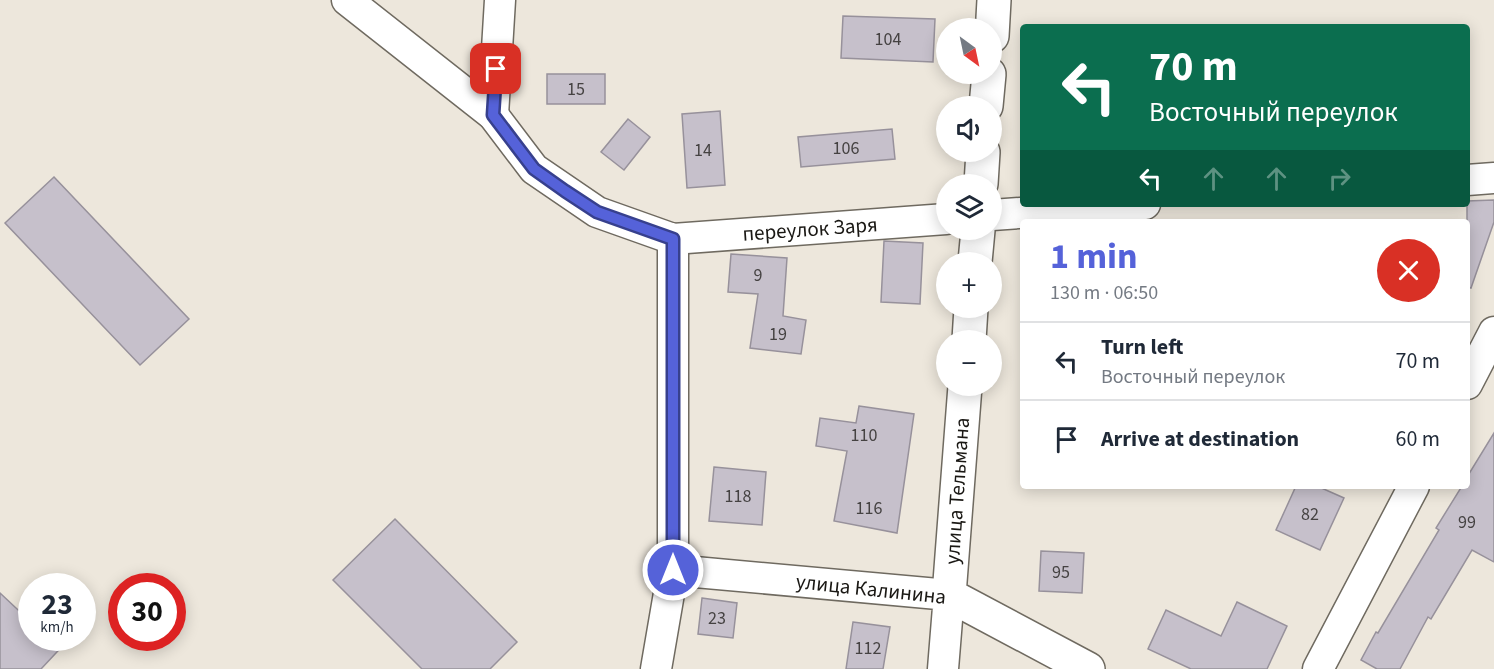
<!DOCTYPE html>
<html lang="en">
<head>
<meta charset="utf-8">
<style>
	:root { --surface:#fff; --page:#f2f2f3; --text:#1f2937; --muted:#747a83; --line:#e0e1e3; --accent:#5562d9 }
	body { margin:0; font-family:"Source Sans 3",sans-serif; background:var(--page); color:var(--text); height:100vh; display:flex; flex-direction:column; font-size:22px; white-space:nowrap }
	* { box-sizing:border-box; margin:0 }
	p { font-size:20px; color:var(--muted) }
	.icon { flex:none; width:33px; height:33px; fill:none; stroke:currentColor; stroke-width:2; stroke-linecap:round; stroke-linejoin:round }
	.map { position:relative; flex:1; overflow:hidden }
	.details { position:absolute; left:1020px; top:219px; width:450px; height:270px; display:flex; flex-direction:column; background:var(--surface); border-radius:6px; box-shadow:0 3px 15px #0003 }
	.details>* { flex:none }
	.banner { position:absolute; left:1020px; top:24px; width:450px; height:183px; border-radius:6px; box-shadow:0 3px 15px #0003; background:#0b6e4f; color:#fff; overflow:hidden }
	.needle { width:39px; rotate:147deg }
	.tools { position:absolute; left:936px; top:18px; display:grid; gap:12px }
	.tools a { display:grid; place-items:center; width:66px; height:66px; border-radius:50%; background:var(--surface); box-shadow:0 3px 15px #0003; font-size:30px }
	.speed { position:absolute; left:18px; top:573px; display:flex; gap:12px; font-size:30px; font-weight:700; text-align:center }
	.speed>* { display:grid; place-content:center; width:78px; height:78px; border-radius:50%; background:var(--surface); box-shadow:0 3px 15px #0003; line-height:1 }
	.speed small { font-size:15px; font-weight:400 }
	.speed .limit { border:9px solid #d22; background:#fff; color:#111 }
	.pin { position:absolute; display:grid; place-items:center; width:51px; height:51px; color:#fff; margin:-26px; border-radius:12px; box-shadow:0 3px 9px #0006 }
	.me { position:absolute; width:66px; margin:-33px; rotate:0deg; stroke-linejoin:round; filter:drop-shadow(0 0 4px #0008) }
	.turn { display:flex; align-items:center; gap:21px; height:126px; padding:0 30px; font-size:27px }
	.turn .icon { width:78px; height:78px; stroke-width:2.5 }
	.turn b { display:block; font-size:42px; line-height:51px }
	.lanes { display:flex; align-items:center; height:57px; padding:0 30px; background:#0003; justify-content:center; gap:30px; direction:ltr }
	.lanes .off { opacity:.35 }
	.round { display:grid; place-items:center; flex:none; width:63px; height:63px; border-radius:32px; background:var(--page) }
	.overview { display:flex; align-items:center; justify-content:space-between; height:102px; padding:0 30px }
	h1 { font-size:36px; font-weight:700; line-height:45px; color:var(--accent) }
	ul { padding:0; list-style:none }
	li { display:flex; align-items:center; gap:18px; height:78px; padding:0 30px; border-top:2px solid var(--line) }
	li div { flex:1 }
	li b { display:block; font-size:22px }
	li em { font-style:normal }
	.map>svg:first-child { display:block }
	.building { fill:#c6c0cb; stroke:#97919b; stroke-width:1.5 }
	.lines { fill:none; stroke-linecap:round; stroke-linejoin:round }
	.minor-casing { stroke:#6f6a60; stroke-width:33 }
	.tertiary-casing { stroke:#6f6a60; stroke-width:36 }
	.minor { stroke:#fff; stroke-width:30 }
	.tertiary { stroke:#fff; stroke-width:33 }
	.route-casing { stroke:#37408d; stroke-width:15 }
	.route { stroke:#5562d9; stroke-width:10 }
	.labels { text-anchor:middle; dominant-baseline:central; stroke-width:4.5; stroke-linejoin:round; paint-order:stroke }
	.number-label { font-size:18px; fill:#454242 }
	.street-label { font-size:21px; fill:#1a1814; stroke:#fff }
</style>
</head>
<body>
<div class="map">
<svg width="1494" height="669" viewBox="0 0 1494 669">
	<rect width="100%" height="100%" fill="#ede7dc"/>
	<!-- building -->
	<g class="building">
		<polygon points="843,16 935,19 933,62 841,58"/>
		<rect x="547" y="74" width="58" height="30"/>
		<polygon points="720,111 725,185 687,188 682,114"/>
		<polygon points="628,119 650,137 624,170 601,152"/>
		<polygon points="892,129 895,159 801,167 798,137"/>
		<polygon points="54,177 189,319 140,365 5,223"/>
		<polygon points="1494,200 1494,222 1471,288 1467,287 1467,201"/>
		<polygon points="884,241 923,243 920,304 881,302"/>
		<polygon points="731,254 787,258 783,316 806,320 801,354 750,348 758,294 728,292"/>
		<polygon points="859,406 914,414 897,533 834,521 847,451 816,446 820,418 856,423"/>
		<polygon points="1494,433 1494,562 1472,550 1431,619 1428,617 1400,669 1377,669 1361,660 1376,632 1378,633 1439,530 1436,528 1462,486 1467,486 1467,477"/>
		<polygon points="714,467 766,472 762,525 709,521"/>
		<polygon points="1296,486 1317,486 1344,498 1320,550 1276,530"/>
		<polygon points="395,519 517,642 490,669 422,669 333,580"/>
		<polygon points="1041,551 1084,553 1082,593 1039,591"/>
		<polygon points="0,593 32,623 32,638 70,638 41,669 0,669"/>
		<polygon points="702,598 737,603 733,638 698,634"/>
		<polygon points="1237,602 1287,626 1267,669 1191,669 1148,649 1166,610 1221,636"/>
		<polygon points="853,622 890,627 883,669 846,669"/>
	</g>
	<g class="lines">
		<!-- minor casing -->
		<g class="minor-casing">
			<g id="minor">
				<polyline points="347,0 493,115 534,169 597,212 673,239 946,219"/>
				<polyline points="493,115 500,0"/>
				<polyline points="1467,180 1494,178"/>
				<polyline points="992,215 1145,204"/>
				<polyline points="1467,384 1494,332"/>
				<polyline points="673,570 949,595 943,669"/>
				<polyline points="656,669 673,570 673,239"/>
				<polyline points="1318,669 1414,486"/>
			</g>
		</g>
		<!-- tertiary casing -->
		<g class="tertiary-casing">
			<g id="tertiary">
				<polyline points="992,36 994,0"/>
				<polyline points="986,106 989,74"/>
				<polyline points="981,184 983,152"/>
				<polyline points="975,262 978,230"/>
				<polyline points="969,340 971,308"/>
				<polyline points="965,386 949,595 1088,669"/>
			</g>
		</g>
		<!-- minor -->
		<use href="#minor" class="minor"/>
		<!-- tertiary -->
		<use href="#tertiary" class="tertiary"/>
	</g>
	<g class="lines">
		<!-- route casing -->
		<g class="route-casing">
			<polyline id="route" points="496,69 493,115 534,169 565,191 597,212 673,239 673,570"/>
		</g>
		<!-- route -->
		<use href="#route" class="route"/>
	</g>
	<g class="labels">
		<!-- number labels -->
		<g class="number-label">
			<text x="888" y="39">104</text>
			<text x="576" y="89">15</text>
			<text x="846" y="148">106</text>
			<text x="703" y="150">14</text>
			<text x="758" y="275">9</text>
			<text x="778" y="334">19</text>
			<text x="864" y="435">110</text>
			<text x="738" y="496">118</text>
			<text x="869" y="508">116</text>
			<text x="1310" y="514">82</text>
			<text x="1467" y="522">99</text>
			<text x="1061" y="572">95</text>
			<text x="717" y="618">23</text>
			<text x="868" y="648">112</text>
		</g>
		<!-- street labels -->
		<g class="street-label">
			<text transform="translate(810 229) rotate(-4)">переулок Заря</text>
			<text transform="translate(957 491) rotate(-86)">улица Тельмана</text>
			<text transform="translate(871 589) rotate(6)">улица Калинина</text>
		</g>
	</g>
</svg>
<div class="tools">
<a><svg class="needle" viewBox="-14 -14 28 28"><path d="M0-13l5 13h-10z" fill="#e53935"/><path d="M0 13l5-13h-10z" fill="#747a83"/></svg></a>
<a><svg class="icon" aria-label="sound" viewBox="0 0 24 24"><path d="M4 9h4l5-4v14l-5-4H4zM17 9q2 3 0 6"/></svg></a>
<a><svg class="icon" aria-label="layers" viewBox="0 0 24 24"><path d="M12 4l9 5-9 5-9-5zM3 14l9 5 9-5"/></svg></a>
<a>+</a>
<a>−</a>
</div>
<div class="speed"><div>23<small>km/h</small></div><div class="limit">30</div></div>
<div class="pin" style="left:496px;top:69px;background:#d93025"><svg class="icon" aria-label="arrive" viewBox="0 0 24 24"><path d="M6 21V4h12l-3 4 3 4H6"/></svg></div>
<svg class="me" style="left:673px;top:570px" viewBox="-20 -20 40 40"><circle r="17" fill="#5562d9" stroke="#fff" stroke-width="3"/><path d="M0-11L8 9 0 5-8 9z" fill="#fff"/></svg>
<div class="banner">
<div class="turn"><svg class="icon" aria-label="left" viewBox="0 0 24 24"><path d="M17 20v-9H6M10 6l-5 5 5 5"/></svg><div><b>70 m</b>Восточный переулок</div></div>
<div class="lanes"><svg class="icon" aria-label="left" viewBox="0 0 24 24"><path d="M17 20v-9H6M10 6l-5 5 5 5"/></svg><svg class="icon off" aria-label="ahead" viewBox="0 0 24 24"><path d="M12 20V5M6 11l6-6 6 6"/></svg><svg class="icon off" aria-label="ahead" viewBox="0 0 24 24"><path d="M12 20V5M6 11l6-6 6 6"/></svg><svg class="icon off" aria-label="right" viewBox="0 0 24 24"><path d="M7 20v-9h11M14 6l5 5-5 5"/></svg></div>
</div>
<section class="details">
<div class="overview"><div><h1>1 min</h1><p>130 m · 06:50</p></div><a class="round" style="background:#d93025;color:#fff"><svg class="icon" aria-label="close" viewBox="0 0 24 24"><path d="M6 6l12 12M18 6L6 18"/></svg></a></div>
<ul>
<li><svg class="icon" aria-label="left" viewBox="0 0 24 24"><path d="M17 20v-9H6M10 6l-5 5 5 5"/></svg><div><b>Turn left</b><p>Восточный переулок</p></div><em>70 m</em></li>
<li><svg class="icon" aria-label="arrive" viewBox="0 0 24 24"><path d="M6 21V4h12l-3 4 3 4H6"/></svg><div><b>Arrive at destination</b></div><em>60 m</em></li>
</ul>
</section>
</div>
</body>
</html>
